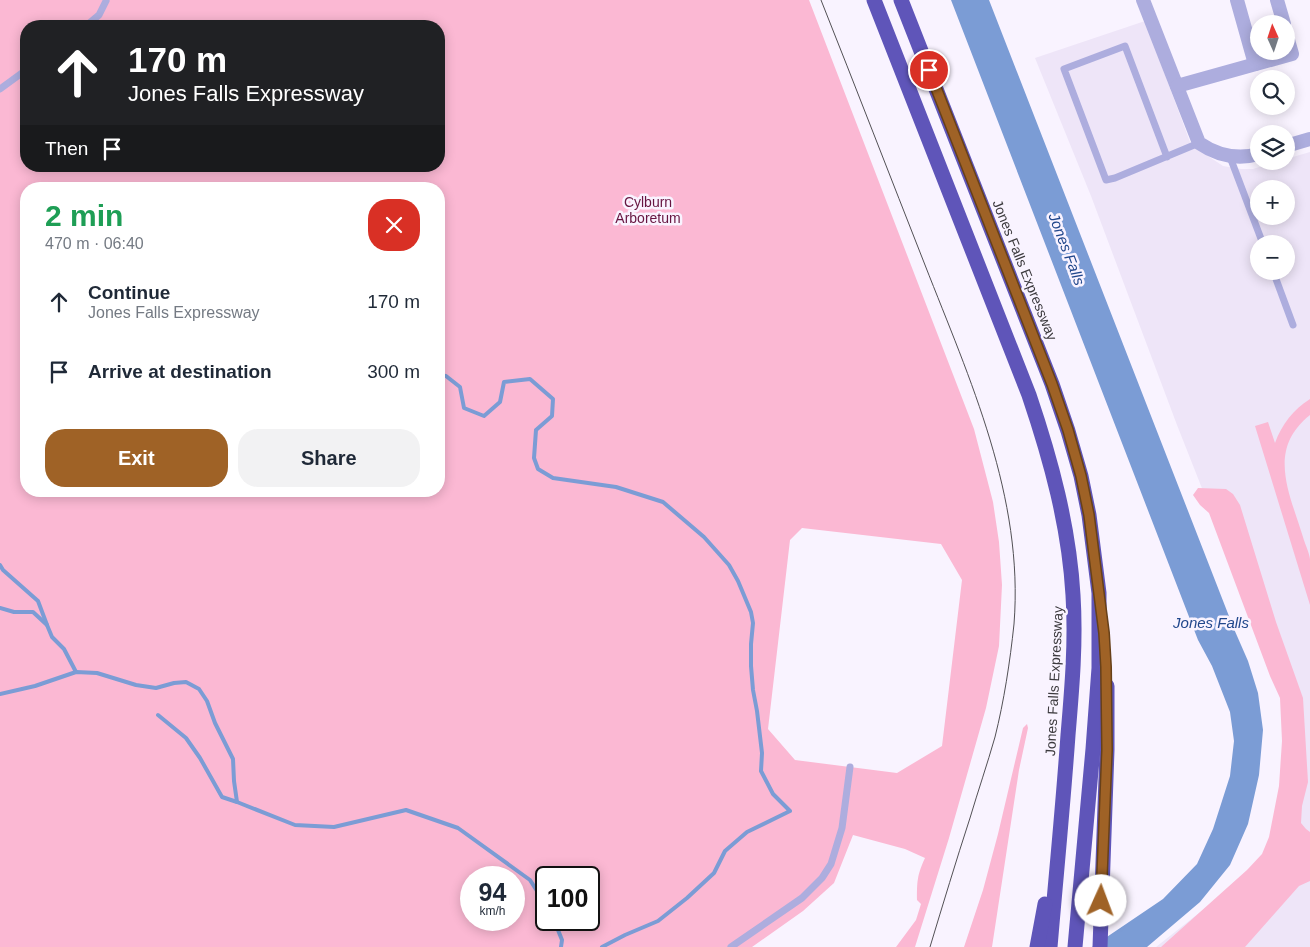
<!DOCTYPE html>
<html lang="en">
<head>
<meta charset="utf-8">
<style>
	:root { --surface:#fff; --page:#f2f2f3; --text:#1f2937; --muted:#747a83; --accent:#9f6226 }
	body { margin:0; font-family:Helvetica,sans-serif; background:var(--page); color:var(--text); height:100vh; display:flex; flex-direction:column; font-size:19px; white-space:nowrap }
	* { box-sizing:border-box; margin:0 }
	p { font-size:16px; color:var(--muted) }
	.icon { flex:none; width:28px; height:28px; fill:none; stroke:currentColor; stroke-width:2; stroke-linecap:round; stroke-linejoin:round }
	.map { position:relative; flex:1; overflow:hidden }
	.sheet { position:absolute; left:20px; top:182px; width:425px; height:315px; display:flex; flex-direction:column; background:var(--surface); border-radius:20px; box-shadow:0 2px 12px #0003 }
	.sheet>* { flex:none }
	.hud { position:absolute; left:20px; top:20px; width:425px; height:152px; border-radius:20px; box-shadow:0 2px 12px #0003; background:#202124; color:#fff; overflow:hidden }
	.needle { width:32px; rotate:357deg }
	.fabs { position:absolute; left:1250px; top:15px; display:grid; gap:10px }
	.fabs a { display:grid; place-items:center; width:45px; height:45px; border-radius:50%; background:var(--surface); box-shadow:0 2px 12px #0003; font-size:25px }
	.speed { position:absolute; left:460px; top:866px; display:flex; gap:10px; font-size:25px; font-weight:700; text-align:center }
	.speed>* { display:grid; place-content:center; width:65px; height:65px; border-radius:50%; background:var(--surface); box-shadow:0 2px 12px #0003; line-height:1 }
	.speed small { font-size:12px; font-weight:400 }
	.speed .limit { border:2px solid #111; border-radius:8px; background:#fff; color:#111 }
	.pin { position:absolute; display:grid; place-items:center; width:42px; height:42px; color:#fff; margin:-21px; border:2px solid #fff; border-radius:50%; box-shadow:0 1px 5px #0007 }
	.me { position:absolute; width:55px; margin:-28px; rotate:2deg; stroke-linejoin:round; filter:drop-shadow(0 0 4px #0008) }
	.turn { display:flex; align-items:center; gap:18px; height:105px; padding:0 25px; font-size:22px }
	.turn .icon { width:65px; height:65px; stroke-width:2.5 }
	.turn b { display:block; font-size:35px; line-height:42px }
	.then { display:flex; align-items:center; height:48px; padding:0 25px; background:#0003; gap:10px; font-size:19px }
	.round { display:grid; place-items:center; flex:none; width:52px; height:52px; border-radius:20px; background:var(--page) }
	.overview { display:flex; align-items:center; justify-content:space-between; height:85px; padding:0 25px }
	h1 { font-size:30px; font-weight:700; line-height:38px; color:#1e9e55 }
	.action { display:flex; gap:10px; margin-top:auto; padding:10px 25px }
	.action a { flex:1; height:58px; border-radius:20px; background:var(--accent); color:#fff; font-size:20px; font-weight:700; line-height:58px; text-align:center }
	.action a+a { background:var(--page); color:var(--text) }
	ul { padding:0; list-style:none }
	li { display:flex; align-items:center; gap:15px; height:70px; padding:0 25px }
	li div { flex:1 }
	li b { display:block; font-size:19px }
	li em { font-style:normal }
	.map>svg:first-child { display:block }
	.built { fill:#eee5f8; fill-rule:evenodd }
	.green { fill:#fbb8d3; fill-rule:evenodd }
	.water { fill:#7b9cd5 }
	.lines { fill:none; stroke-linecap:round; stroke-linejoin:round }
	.stream { stroke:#7b9cd5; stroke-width:4 }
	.lane { stroke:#adadde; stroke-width:7 }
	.street { stroke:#adadde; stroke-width:14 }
	.highway { stroke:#5f55b9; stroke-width:15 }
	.tram { stroke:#525055; stroke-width:1 }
	.route-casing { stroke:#674019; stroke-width:12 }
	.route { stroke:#9f6226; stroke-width:9 }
	.labels { text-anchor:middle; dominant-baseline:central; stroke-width:5; stroke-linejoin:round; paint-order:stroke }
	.park-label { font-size:14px; fill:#671541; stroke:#f9f3ff }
	.street-label { font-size:14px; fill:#3b393d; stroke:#f9f3ff }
	.water-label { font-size:15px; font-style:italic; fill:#21478c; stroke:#f9f3ff }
</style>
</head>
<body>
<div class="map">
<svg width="1310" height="947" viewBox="0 0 1310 947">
	<rect width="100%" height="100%" fill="#f9f3ff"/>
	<!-- built -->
	<path class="built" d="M1145,21L1190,142L1205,154L1223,166L1241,169H1253L1279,161H1286V159L1310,152V947H1156L1280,849L1284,696L1177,425L1091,196L1035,58ZM1259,189H1286V216H1259ZM1259,244H1286V271H1259Z"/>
	<!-- green -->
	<g class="green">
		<path d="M0,0H809L974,429L993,502L999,542L1002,585L999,646L986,708L949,838L915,947H896L916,920L921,904L917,900C917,882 917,875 925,858L905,849L853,835L834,883L803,911L752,947H0ZM26,26H439V166H26ZM26,189H439V491H26ZM802,528L941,544L962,580L942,746L897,773L795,760L768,729L790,540ZM471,878H514V920H471ZM546,878H589V920H546Z"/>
		<path d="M1310,399V415C1266,450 1290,494 1303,537C1305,544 1309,552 1310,559C1310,573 1310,591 1310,605L1255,426L1268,422L1275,443C1282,424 1293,410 1310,399Z"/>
		<polygon points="1198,488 1226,489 1233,494 1240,505 1276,622 1303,698 1308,782 1302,806 1301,823 1306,829 1310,832 1310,881 1299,886 1245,947 1161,947 1247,870 1262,854 1269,837 1279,786 1282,741 1280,698 1270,676 1209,513 1200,505 1193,495"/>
		<polygon points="1027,724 1028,728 1019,770 992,947 964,947 983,890 998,834 1023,728"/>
	</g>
	<!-- water -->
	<polygon class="water" points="951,0 989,0 1234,629 1248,661 1258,693 1263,730 1259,775 1248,824 1230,865 1200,902 1147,947 1092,947 1163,899 1197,864 1213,829 1230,776 1234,741 1230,712 1212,666 1198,640"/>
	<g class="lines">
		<!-- stream -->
		<g class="stream">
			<polyline points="439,375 446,376 460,387 464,408 484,416 500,402 504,382 530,379 553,399 552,416 536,430 534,458 538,469 553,478 616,487 663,502 704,537 729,565 738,581 751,612 753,623 751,644 751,666 753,690 757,711 762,753 761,771 773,794 790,811 747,832 725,851 714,873 687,898 658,921 625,935 602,947"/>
			<polyline points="0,565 3,570 38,601 47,625"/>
			<polyline points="0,608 14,612 33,612 47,625 52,637 64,649 76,672"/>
			<polyline points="0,694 35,686 76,672 97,673 136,685 156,688 174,683 186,682 199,689 207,701 215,723 233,759 234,781 237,802 295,825 334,827 406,810 458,828 530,880 546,905"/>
			<polyline points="158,715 186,738 200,758 222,797 237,802"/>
			<polyline points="554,920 562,940 561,947"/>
		</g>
		<!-- lane -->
		<g class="lane">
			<polyline points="86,26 99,15 106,1"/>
			<polyline points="0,89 26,70"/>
			<polyline points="1167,157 1125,46 1064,69 1106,180 1115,178 1199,143"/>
			<polyline points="1230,157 1263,244"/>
			<polyline points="1273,271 1293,325"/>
			<polyline points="731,947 802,898 822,878 831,864 842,828 850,767"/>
		</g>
		<!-- street -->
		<g class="street">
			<path d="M1143,0L1199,143C1218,156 1237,160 1259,154"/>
			<polyline points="1237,0 1255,64"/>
			<polyline points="1277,0 1284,24"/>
			<polyline points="1177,86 1292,54 1286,33"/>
			<polyline points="1286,146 1310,139"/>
		</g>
		<!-- highway -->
		<g class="highway">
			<path d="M874,0L1029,395C1051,460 1069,526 1073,595C1076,642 1072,688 1068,735C1063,806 1056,876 1050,947"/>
			<polyline points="901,0 1052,384 1068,431 1081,476 1089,515 1099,593 1099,668 1093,749 1075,947"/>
			<polyline points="1037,947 1045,904"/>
			<polyline points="1100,947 1107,750 1107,686"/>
		</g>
		<!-- tram -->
		<path class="tram" d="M821,0C856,88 890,176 925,265C970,380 1024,497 1014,624C1010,662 1004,701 995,737C987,765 978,791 970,818C956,861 943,904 930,947"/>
	</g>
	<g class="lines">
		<!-- route casing -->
		<g class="route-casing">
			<polyline id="route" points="929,70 1052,384 1068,430 1081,476 1089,515 1104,633 1106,667 1107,750 1101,901"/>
		</g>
		<!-- route -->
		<use href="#route" class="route"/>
	</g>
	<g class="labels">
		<!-- park labels -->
		<g class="park-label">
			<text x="648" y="202">Cylburn<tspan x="648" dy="16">Arboretum</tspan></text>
		</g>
		<!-- street labels -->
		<g class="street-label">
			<text transform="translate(1025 270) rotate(68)">Jones Falls Expressway</text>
			<text transform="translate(1054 681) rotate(-87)">Jones Falls Expressway</text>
		</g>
		<!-- water labels -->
		<g class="water-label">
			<text transform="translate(1067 249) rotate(69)">Jones Falls</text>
			<text x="1211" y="622">Jones Falls</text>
		</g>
	</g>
</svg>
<div class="fabs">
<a><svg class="needle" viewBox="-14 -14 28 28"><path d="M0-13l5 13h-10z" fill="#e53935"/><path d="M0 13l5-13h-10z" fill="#747a83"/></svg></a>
<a><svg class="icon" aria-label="search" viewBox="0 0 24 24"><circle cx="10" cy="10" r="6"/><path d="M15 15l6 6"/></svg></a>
<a><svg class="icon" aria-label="layers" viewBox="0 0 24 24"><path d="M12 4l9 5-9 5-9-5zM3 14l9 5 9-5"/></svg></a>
<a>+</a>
<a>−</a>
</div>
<div class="speed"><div>94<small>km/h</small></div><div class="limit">100</div></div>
<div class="pin" style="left:929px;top:70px;background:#d93025"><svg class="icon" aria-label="arrive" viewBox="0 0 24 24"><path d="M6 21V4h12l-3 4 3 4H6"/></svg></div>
<svg class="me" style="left:1101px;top:901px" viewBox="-20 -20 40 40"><circle r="19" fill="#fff"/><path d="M0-13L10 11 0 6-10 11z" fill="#9f6226"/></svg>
<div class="hud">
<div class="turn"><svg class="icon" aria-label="ahead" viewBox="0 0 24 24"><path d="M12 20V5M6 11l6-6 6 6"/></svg><div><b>170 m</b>Jones Falls Expressway</div></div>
<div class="then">Then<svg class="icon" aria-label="arrive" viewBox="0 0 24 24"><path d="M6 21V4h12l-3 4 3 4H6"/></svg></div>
</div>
<section class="sheet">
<div class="overview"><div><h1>2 min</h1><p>470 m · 06:40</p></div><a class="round" style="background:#d93025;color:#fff"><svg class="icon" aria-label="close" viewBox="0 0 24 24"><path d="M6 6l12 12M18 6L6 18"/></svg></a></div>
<ul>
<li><svg class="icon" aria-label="ahead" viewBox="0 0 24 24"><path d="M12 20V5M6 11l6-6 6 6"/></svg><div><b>Continue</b><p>Jones Falls Expressway</p></div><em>170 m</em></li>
<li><svg class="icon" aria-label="arrive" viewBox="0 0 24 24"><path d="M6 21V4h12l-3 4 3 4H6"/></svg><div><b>Arrive at destination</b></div><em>300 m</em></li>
</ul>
<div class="action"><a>Exit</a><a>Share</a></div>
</section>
</div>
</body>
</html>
